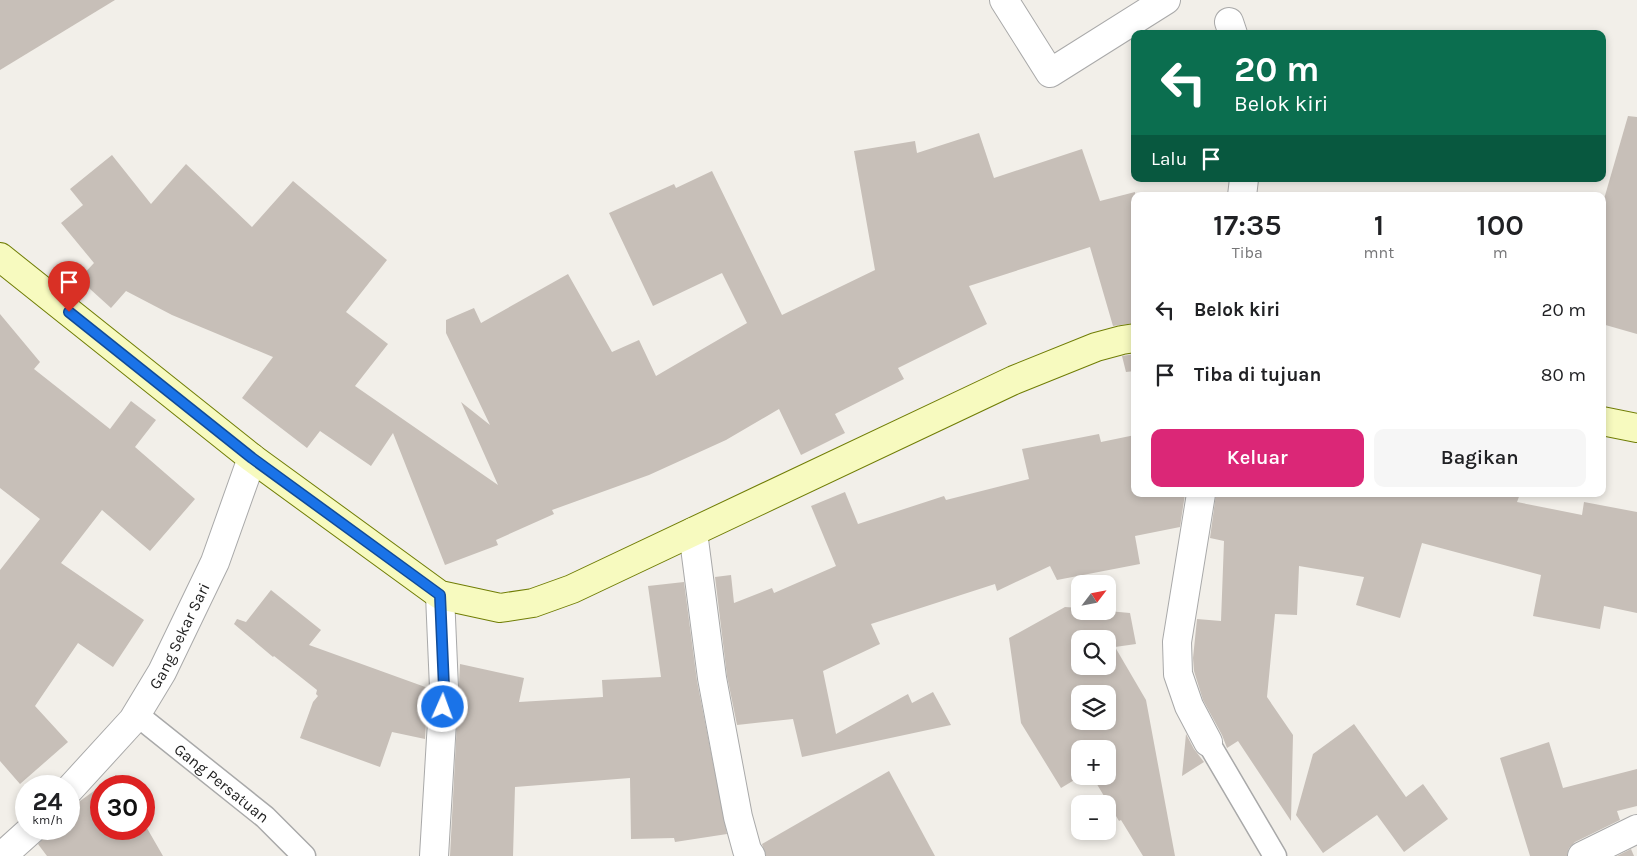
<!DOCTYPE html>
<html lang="id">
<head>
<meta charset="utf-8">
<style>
	:root { --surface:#fff; --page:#f6f6f6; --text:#202124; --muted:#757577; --accent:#db2777 }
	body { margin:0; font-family:Karla,sans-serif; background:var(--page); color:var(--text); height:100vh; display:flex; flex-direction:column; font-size:19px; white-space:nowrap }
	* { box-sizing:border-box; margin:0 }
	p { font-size:16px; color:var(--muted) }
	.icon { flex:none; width:28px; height:28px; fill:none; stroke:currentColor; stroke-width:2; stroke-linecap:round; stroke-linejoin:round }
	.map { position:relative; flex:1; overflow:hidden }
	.panel { position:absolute; left:1131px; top:192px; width:475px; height:305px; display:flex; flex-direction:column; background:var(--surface); border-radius:10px; box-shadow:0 2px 8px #0003 }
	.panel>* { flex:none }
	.hud { position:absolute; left:1131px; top:30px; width:475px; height:152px; border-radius:10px; box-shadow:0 2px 8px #0003; background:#0b6e4f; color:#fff; overflow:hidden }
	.needle { width:32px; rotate:58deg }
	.controls { position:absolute; left:1071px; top:575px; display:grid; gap:10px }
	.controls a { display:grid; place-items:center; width:45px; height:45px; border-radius:10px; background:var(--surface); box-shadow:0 2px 8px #0003; font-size:25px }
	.speed { position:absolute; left:15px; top:775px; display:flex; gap:10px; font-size:25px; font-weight:700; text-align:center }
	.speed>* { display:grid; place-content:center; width:65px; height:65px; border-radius:50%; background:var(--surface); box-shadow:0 2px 8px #0003; line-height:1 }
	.speed small { font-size:12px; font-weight:400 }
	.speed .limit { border:8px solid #d22; background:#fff; color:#111 }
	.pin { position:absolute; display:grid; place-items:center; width:42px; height:42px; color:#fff; margin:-51px -21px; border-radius:50% 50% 50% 0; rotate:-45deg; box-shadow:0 0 5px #0007 }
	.pin .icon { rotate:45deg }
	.me { position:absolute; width:55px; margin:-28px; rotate:2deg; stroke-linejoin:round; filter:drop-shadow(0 0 4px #0008) }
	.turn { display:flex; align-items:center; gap:18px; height:105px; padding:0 20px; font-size:22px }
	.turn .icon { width:65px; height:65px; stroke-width:2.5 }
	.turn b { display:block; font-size:35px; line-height:42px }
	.then { display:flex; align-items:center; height:48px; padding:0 20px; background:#0003; gap:10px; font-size:19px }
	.eta { display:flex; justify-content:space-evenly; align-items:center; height:85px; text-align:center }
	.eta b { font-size:30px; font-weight:600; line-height:35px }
	.primary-button { display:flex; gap:10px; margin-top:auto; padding:10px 20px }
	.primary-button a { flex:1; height:58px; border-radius:10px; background:var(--accent); color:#fff; font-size:20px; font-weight:600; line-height:58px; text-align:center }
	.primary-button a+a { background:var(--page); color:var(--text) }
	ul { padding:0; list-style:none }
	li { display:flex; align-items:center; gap:15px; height:65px; padding:0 20px }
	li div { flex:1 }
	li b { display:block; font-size:19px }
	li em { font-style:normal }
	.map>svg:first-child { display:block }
	.building { fill:#c7bfb8; fill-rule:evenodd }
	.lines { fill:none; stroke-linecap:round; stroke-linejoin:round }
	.lane-casing { stroke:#a9a9a9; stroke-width:25 }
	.street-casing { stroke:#a9a9a9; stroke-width:30 }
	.secondary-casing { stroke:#707d05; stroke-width:30 }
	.lane { stroke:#fff; stroke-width:22 }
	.street { stroke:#fff; stroke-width:28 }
	.secondary { stroke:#f7fabf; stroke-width:28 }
	.route-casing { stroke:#114b97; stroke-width:12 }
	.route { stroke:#1a73e8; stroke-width:9 }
	.labels { text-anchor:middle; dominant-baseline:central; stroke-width:4; stroke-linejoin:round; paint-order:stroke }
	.street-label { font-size:16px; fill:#222; stroke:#fff }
</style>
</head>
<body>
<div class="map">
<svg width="1637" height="856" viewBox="0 0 1637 856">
	<rect width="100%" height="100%" fill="#f2efe9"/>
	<!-- building -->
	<g class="building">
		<polygon points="0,0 115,0 0,70"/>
		<polygon points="1628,116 1637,117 1637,334 1602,324 1602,206"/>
		<polygon points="979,133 994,178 1082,149 1100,201 1135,192 1135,323 1113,326 1090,247 969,286 987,324 898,368 904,379 835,414 845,433 801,455 779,409 726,440 649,475 552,510 554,514 496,540 498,545 445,565 393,433 371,466 320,431 307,448 242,398 273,357 172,315 126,291 111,308 79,279 94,263 61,223 83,205 70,189 112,155 151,204 186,164 252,227 293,181 387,260 346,312 388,344 355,386 498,485 461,402 490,425 446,333 446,320 474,308 481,323 568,274 612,352 639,340 656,376 747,323 722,273 653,306 609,213 674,184 676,188 712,171 782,315 875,270 854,151 915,141 917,153"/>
		<polygon points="0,314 40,362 34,369 110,429 131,401 156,420 135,447 195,499 150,551 102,510 61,563 144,620 113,667 78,643 35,706 68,742 20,784 0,761 0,570 40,519 0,488"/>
		<polygon points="1135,354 1135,371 1126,372 1122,356"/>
		<polygon points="1099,434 1101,442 1135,435 1135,494 1185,494 1180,527 1135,536 1140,564 1057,580 1050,566 997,591 995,584 871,624 880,644 823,671 836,734 908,694 912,703 933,692 951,725 802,757 793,719 737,725 727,676 715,577 731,575 734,603 772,588 774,593 836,566 811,506 845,492 858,524 944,496 946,500 1029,479 1022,449"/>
		<polygon points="1216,494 1520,494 1517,502 1582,515 1584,502 1637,512 1637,613 1604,606 1600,629 1533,616 1541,575 1422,543 1400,618 1356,605 1364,577 1299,566 1297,615 1275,614 1267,697 1293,735 1291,821 1238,741 1227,748 1222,735 1203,700 1194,671 1193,658 1197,619 1221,621 1224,541 1210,538"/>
		<polygon points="684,582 697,681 727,834 675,842 674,838 631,839 630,778 515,787 513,856 450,856 460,664 524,678 519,702 603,697 602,680 661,677 648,586"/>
		<polygon points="271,590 321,630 309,645 428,688 425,739 392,732 380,767 300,738 313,702 318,696 316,694 317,690 274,656 273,657 234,624 237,619 246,622"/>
		<path d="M1065,607L1080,608V611H1108L1130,613L1136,644L1115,647L1146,700L1175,856H1143L1121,820L1119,821L1092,776H1108V749H1080L1081,776L1061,788L1021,723L1009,638ZM1080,639H1108V666H1080ZM1080,694H1108V721H1080Z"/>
		<polygon points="1354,724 1406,797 1423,784 1448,819 1404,852 1377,815 1323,853 1296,815 1313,754"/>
		<polygon points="1186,734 1194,749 1204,762 1182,776"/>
		<polygon points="1549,742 1563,788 1637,769 1637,806 1617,811 1620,820 1575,842 1569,848 1567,856 1530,856 1500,758"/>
		<polygon points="889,771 935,856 766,856 762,844"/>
		<polygon points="116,775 122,786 101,786 101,829 144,829 144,823 163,856 47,856 38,844 47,834 47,829 69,829 69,809"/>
		<polygon points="1631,849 1634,856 1617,856"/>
	</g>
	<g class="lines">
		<!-- lane casing -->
		<g class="lane-casing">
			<g id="lane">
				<path id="s1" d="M136,714L265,817L304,856"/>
				<polyline points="1208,742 1275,856"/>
			</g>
		</g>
		<!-- street casing -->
		<g class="street-casing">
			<g id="street">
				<polyline points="1004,0 1050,73 1166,0"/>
				<polyline points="1229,22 1233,34"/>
				<polyline points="1242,196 1244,179"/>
				<polyline points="1201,494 1177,642 1178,674 1189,706 1208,742"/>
				<polyline points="693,532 712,678 738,817 747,850 751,856"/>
				<path id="s2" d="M69,790L133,720L162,672L215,562L252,458"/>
				<polyline points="2,856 32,829"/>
				<polyline points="434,856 444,688 440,595"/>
				<polyline points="1582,856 1637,829"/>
			</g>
		</g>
		<!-- secondary casing -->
		<g class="secondary-casing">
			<g id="secondary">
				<polyline points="0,257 252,458 440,595 500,608 533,603 572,589 1014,380 1096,347 1122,340 1135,338"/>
				<polyline points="1602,421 1637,428"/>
			</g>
		</g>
		<!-- lane -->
		<use href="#lane" class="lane"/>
		<!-- street -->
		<use href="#street" class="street"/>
		<!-- secondary -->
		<use href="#secondary" class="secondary"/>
	</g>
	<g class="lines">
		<!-- route casing -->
		<g class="route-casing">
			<polyline id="route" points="69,312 252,458 440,595 444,688 443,707"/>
		</g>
		<!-- route -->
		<use href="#route" class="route"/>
	</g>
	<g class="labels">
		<!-- street labels -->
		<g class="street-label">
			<text stroke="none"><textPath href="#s2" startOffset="191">Gang Sekar Sari</textPath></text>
			<text stroke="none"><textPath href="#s1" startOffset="110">Gang Persatuan</textPath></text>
		</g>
	</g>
</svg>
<div class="controls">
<a><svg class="needle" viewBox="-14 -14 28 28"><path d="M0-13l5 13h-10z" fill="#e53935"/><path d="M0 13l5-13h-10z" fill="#757577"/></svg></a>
<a><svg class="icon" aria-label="search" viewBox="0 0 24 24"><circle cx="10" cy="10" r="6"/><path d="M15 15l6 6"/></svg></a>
<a><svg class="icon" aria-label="layers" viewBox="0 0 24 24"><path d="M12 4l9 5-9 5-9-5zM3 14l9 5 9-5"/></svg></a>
<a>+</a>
<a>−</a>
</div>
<div class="speed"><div>24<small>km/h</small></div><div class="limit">30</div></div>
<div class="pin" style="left:69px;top:312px;background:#d93025"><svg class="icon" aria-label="arrive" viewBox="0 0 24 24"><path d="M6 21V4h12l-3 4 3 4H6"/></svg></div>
<svg class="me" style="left:443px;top:707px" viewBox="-20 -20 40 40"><circle r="17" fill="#1a73e8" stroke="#fff" stroke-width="3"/><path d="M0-11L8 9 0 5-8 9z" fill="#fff"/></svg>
<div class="hud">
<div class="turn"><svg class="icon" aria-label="left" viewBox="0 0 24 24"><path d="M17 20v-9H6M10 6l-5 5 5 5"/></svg><div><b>20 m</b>Belok kiri</div></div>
<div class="then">Lalu<svg class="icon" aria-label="arrive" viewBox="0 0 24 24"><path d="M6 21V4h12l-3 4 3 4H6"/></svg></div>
</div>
<section class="panel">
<div class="eta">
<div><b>17:35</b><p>Tiba</p></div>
<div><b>1</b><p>mnt</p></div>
<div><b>100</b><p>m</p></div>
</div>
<ul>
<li><svg class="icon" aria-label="left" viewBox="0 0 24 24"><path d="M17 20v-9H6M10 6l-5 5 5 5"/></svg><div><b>Belok kiri</b></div><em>20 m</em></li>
<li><svg class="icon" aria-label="arrive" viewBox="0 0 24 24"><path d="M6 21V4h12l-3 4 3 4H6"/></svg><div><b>Tiba di tujuan</b></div><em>80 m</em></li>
</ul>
<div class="primary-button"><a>Keluar</a><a>Bagikan</a></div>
</section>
</div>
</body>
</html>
